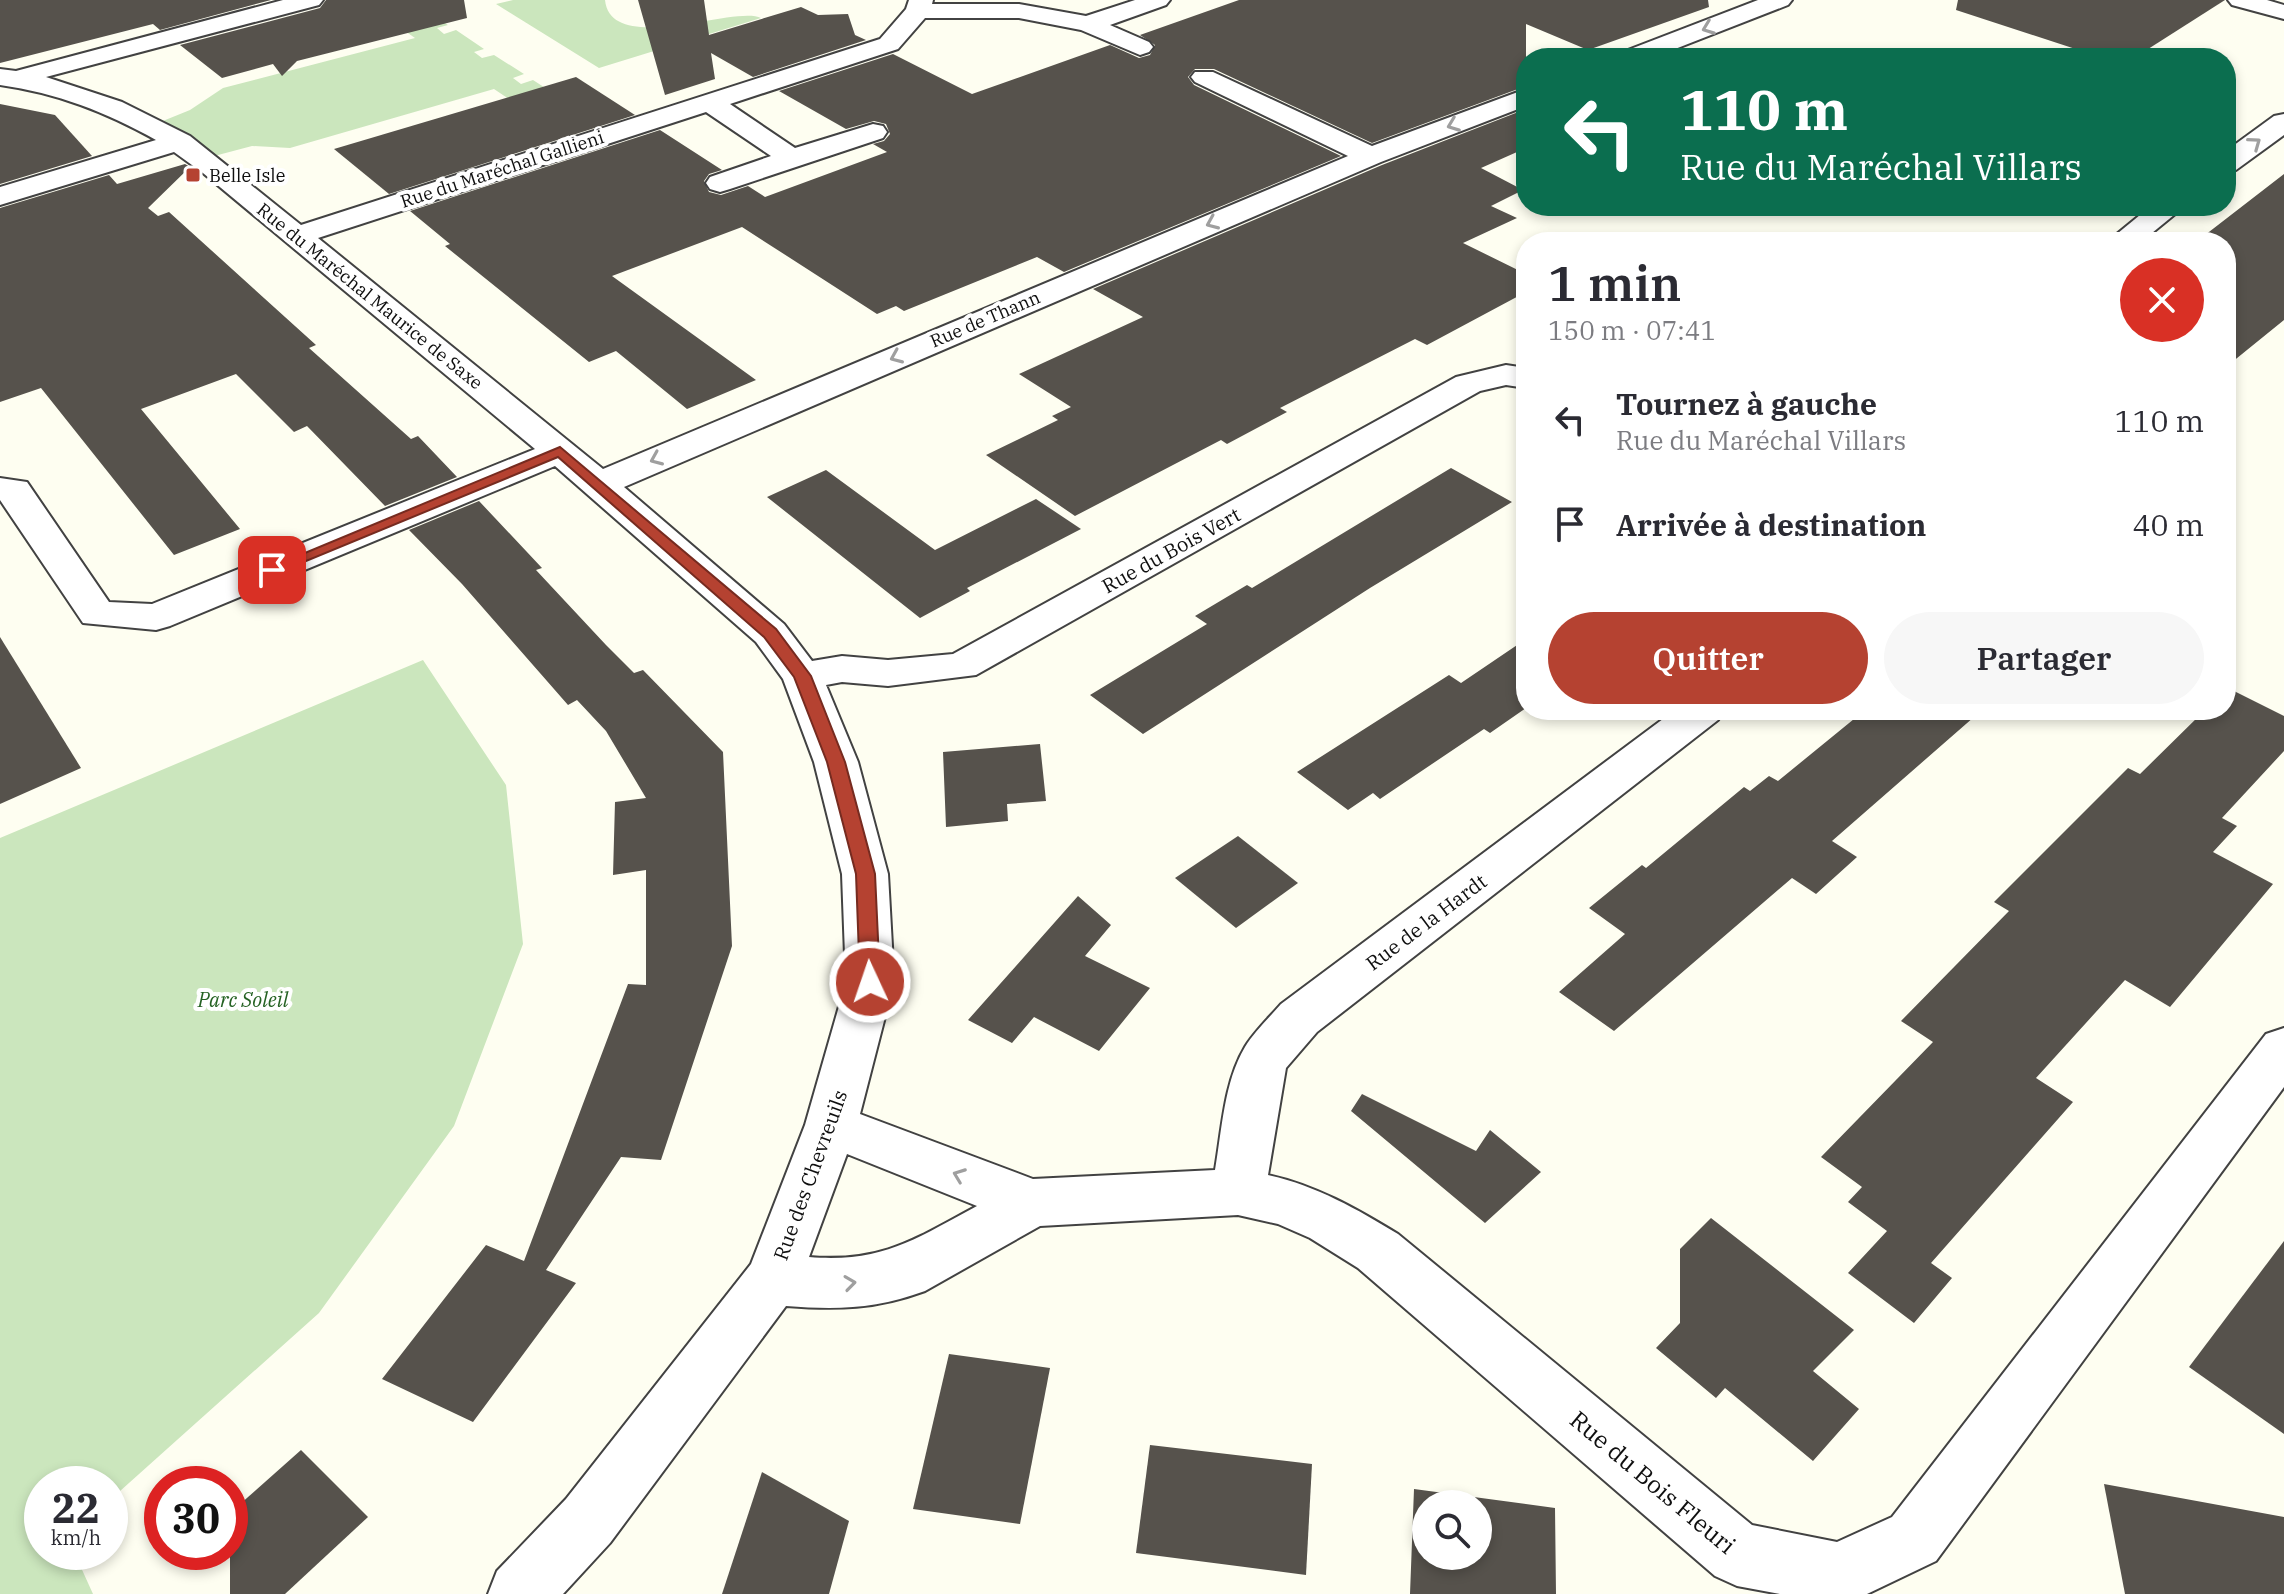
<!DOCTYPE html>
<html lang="fr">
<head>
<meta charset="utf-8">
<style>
	:root { --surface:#fff; --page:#f7f7f7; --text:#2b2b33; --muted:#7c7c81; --accent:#b54231 }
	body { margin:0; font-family:"IBM Plex Serif",serif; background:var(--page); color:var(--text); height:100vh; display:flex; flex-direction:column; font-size:30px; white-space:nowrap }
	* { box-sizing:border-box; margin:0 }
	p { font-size:26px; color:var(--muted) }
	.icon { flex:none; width:44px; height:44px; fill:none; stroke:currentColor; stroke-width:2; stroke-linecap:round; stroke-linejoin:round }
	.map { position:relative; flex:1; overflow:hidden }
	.details { position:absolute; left:1516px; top:232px; width:720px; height:488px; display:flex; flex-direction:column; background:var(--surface); border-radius:32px; box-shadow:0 4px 12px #0003 }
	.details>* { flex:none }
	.top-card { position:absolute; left:1516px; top:48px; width:720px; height:168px; border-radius:32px; box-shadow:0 4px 12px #0003; background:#0b6e4f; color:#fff; overflow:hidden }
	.fabs { position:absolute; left:1412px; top:1490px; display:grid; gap:16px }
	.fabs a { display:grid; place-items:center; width:80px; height:80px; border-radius:50%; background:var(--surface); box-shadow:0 4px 12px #0003; font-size:40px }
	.speed { position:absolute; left:24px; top:1466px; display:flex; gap:16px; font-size:40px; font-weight:700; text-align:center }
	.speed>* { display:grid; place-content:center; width:104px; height:104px; border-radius:50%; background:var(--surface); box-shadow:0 4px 12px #0003; line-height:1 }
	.speed small { font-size:20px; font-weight:400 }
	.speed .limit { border:12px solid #d22; background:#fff; color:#111 }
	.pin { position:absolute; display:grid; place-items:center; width:68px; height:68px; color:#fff; margin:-34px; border-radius:16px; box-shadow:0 4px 12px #0006 }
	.me { position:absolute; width:88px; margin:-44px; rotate:357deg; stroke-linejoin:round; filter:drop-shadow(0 0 6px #0008) }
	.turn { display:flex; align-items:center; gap:28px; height:168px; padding:0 32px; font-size:36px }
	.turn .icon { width:104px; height:104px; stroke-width:2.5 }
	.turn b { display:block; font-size:56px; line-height:68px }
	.round { display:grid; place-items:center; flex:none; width:84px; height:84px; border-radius:42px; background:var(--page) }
	.summary { display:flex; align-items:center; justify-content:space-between; height:136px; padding:0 32px }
	h1 { font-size:48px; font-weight:600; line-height:60px }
	.action { display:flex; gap:16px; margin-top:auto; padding:16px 32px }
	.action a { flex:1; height:92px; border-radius:48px; background:var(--accent); color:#fff; font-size:32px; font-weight:600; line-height:92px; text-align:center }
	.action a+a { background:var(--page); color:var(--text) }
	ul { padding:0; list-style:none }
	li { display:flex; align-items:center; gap:24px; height:104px; padding:0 32px }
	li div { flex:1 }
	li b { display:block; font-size:30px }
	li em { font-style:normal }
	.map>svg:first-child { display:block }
	.green { fill:#cbe6bd }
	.building { fill:#56524c; fill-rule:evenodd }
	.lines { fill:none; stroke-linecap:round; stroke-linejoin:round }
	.minor-casing { stroke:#424242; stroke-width:4 }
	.minor { fill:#fff; fill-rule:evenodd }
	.oneway { stroke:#9f9f9f }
	.route { fill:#b54231; stroke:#762b20; stroke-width:2 }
	.poi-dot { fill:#b54231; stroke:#fff; stroke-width:3 }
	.labels { text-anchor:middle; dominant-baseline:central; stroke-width:8; stroke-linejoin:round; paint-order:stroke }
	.far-street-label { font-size:18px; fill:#0f0f0f; stroke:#fff }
	.far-poi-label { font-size:18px; fill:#0f0f0f; stroke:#fff; text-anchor:start }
	.street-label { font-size:20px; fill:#0f0f0f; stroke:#fff }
	.park-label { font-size:20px; font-style:italic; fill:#256223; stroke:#fff }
	.near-street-label { font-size:24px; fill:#0f0f0f; stroke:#fff }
</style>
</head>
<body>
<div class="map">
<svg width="2284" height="1594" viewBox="0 0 2284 1594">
	<rect width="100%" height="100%" fill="#fefef1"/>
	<!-- green -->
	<g class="green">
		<path d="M513,0H605C611,57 734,5 761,18L599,68L496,4Z"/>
		<polygon points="430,14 448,25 437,28 444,34 456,30 484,49 474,52 482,58 494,55 524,74 513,78 521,84 533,80 553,93 515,103 494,89 290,148 252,146 203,159 153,125 190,110 223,88 415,38 395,24"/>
		<polygon points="423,660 506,785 523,944 454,1126 319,1313 110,1500 110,1484 42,1484 42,1552 74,1552 93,1594 0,1594 0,838"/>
	</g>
	<!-- building -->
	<g class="building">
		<polygon points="0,0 271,0 160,30 153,24 0,63"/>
		<polygon points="326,0 464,0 467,18 297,61 282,76 273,64 222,78 180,45 320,8"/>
		<polygon points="638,0 704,0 709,35 801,7 818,15 848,14 855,35 866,40 753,77 711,53 715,79 665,95"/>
		<polygon points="1239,0 1708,0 1709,7 1588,50 1526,24 1526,86 1372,143 1214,69 1195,69 1188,77 1194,85 1341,156 1064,272 1037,257 904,311 896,306 877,314 742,227 612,276 756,380 687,409 616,351 589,362 445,246 450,244 410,211 660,130 722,170 709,174 704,181 709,192 721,195 748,186 765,197 887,152 873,144 884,141 890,134 886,124 874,121 846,129 779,91 893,54 972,94 1110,45 1139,58 1150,55 1155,45 1140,35"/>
		<polygon points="1958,0 2225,0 2134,58 2103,58 1956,10"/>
		<polygon points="576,77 635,115 389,194 334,149"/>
		<polygon points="0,104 55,115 92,156 0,184"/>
		<polygon points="1526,109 1526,148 1481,168 1523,190 1491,206 1517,218 1463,243 1526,274 1526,292 1427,345 1415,339 1280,408 1287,412 1227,444 1221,440 1075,516 986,455 1058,420 1052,416 1071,407 1019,374 1143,317 1093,289 1382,165"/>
		<polygon points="185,164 190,167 148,208 158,216 169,212 316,345 309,348 411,439 418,436 457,477 385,506 307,426 294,432 236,374 141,409 240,529 174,555 41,388 0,402 0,208 109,175 117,184"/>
		<polygon points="2284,174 2284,320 2226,367 2226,242 2196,242"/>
		<polygon points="1451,468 1512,502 1370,588 1143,734 1090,695 1207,624 1195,616 1247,585 1252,588"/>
		<polygon points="826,470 935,550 1036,499 1081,529 967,588 970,591 920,618 767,497"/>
		<polygon points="479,501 542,568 536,570 606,645 634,673 643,670 723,752 732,946 661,1160 621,1157 546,1270 576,1283 473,1422 382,1379 486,1245 524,1261 628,984 646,985 646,870 613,875 615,802 646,798 606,731 577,700 568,705 462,584 409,530"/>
		<polygon points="0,637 81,768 0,804"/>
		<polygon points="1526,639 1526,708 1490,733 1484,729 1380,799 1373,793 1348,810 1297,772 1449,675 1461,683"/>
		<polygon points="2228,688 2284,716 2284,751 2222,818 2237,826 2213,852 2273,884 2170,1007 2125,980 2036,1078 2073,1102 1931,1263 1952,1278 1914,1323 1848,1273 1887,1231 1848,1202 1862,1187 1821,1157 1933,1042 1901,1021 2009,911 1994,902 2128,768 2140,774 2205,710 2226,710"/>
		<polygon points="1865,710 1982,710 1832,841 1857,857 1816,894 1792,878 1614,1031 1559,992 1625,934 1589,908 1642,865 1646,868 1744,787 1750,791 1769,776 1778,781"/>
		<polygon points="1040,744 1046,801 1007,804 1008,821 946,827 943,752"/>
		<polygon points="1238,836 1298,883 1236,928 1175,878"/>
		<polygon points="1078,896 1111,925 1085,956 1150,988 1099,1051 1034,1017 1012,1043 968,1020"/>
		<polygon points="1362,1094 1476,1151 1490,1130 1541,1172 1485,1223 1351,1111"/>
		<polygon points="1711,1218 1854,1330 1813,1371 1859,1409 1813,1461 1725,1388 1716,1398 1656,1348 1680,1323 1680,1249"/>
		<polygon points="2284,1241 2284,1434 2189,1367"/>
		<polygon points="949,1354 1050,1368 1020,1524 913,1509"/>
		<polygon points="1150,1445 1312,1464 1306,1575 1136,1553"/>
		<polygon points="301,1450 368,1517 285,1594 230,1594 230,1513"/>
		<polygon points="762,1472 849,1521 829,1594 722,1594"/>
		<polygon points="2104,1484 2284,1517 2284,1594 2125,1594"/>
		<path d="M1414,1489L1555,1508L1556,1594H1410ZM1426,1504H1478V1556H1426Z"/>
	</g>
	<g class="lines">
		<!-- minor casing -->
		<g class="minor-casing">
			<g id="minor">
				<path d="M283,0H323L319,5L46,77L122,102L190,136L301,225L880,39L906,9L909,0H933L932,4H1019L1086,16L1135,0H1170L1166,5L1110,25L1149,42L1153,47L1149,52L1140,55L1081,30L1019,18H925L898,49L730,104L795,148L873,124L883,126L887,132L883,138L730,189L720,192L710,189L706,183L710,177L771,156L706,112L318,238L603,469L1348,156L1195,82L1191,77L1195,72H1213L1372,146L1526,89V106L1381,162L624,487L784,624L812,661L842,656L888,660L953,654L1456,377L1506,365L1526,368V388L1506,385L1480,391L976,675L888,686L842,682L826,685L858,762L888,874L894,982L860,1114L1033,1179L1215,1170C1222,1130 1224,1082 1245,1047C1254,1032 1269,1018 1281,1004L1675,710H1724L1718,720L1317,1032L1286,1068L1268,1175C1315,1185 1357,1209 1398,1234L1752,1525L1837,1542L1892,1517L2266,1034L2284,1028V1087L1936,1561L1867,1594H1780L1737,1586L1715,1576L1358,1268L1310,1238L1278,1224L1238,1215L1040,1226L925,1291C876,1309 838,1310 786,1306L610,1543L563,1594H488L497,1571L566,1499L751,1264L805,1125L846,982L842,874L814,762L783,679L756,642L555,466L170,626L156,630L83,623L0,500V478L27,482L109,602L152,604L535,449L203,173L174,152L0,205V187L156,140C106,112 57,93 0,85V69L16,71ZM847,1154L977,1206C915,1239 883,1263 809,1257Z"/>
				<polygon points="1758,0 1792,0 1788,5 1652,58 1616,58 1620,53"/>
				<polygon points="2228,0 2267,0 2284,5 2284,19 2232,5"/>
				<polygon points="2284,114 2284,135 2236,170 2226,172 2226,151 2274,116"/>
				<polygon points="2151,206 2185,206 2141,242 2107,242"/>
			</g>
		</g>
		<!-- minor -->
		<use href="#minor" class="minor"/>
	</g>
	<!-- one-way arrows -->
	<defs><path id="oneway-chevron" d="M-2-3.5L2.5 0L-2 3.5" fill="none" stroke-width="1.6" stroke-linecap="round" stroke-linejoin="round" transform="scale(2)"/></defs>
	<g class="oneway">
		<use href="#oneway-chevron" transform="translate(1708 28) rotate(159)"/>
		<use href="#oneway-chevron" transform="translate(1453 125) rotate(159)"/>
		<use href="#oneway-chevron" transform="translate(2255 143) rotate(-36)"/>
		<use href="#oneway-chevron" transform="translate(1212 223) rotate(157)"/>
		<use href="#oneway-chevron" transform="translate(896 357) rotate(157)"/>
		<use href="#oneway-chevron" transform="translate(656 459) rotate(157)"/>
		<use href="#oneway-chevron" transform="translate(959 1175) rotate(-159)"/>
		<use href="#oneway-chevron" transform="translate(850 1283) rotate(-8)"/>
	</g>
	<!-- route -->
	<polygon class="route" points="560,447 776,629 811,676 845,762 875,874 880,982 878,988 863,988 860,982 856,874 827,762 794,677 764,637 558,457 277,573 266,573 264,570"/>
	<!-- markers -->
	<rect class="poi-dot" x="185" y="167" width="16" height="16" rx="4"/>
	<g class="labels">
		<!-- far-street labels -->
		<g class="far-street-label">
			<text transform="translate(502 169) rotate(-18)">Rue du Maréchal Gallieni</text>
			<text transform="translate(370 296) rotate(39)">Rue du Maréchal Maurice de Saxe</text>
			<text transform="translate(985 319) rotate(-23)">Rue de Thann</text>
		</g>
		<!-- far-poi labels -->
		<g class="far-poi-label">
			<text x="209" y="175">Belle Isle</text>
		</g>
		<!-- street labels -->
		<g class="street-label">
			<text transform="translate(1171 550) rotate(-29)">Rue du Bois Vert</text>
			<text transform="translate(1426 922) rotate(-37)">Rue de la Hardt</text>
			<text transform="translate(810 1175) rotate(-70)">Rue des Chevreuils</text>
		</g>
		<!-- park labels -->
		<g class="park-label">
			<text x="243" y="999">Parc Soleil</text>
		</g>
		<!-- near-street labels -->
		<g class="near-street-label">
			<text transform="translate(1653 1482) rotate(40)">Rue du Bois Fleuri</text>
		</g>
	</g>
</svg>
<div class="fabs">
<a><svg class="icon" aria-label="search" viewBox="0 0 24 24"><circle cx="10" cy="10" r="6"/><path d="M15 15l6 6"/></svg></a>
</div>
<div class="speed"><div>22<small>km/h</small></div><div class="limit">30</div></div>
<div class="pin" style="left:272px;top:570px;background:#d93025"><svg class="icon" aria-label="arrive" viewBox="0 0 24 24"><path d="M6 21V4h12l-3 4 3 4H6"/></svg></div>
<svg class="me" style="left:870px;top:982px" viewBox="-20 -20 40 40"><circle r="17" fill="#b54231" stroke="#fff" stroke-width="3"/><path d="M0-11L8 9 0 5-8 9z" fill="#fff"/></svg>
<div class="top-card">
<div class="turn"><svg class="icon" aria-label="left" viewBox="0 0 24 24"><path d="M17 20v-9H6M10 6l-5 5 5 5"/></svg><div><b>110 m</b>Rue du Maréchal Villars</div></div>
</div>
<section class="details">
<div class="summary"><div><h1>1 min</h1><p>150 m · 07:41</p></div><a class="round" style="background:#d93025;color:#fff"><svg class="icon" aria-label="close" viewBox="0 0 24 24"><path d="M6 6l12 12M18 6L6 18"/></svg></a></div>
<ul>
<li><svg class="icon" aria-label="left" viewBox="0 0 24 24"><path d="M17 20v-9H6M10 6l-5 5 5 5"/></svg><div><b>Tournez à gauche</b><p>Rue du Maréchal Villars</p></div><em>110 m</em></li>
<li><svg class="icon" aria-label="arrive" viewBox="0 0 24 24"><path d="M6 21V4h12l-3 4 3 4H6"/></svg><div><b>Arrivée à destination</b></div><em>40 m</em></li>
</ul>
<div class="action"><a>Quitter</a><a>Partager</a></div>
</section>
</div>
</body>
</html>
